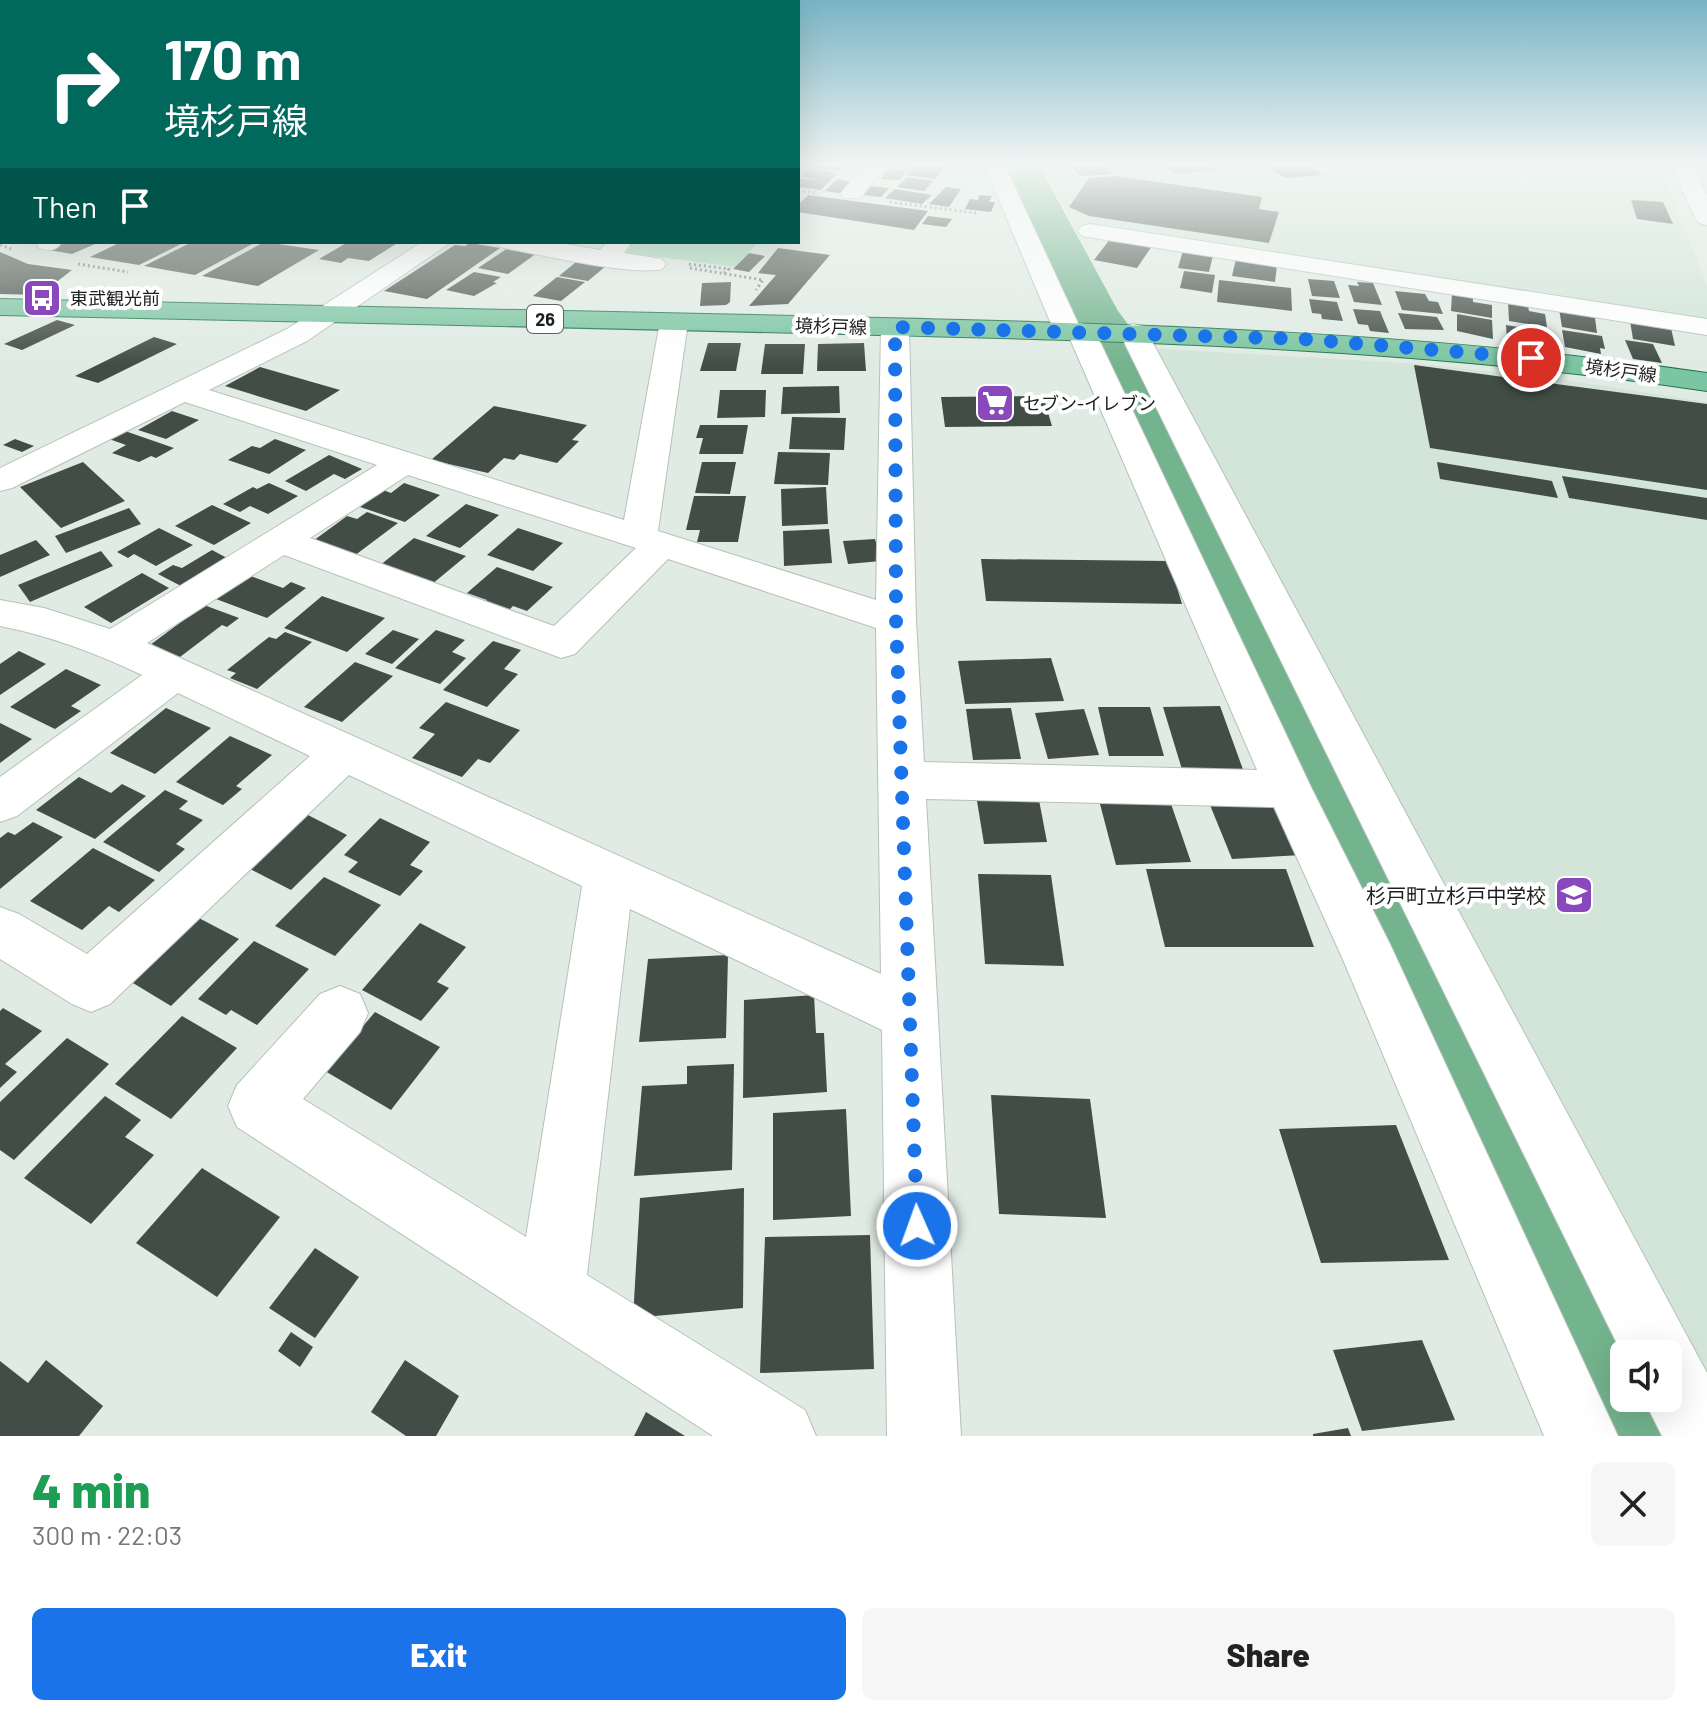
<!DOCTYPE html>
<html lang="en">
<head>
<meta charset="utf-8">
<style>
	:root { --surface:#fff; --page:#f6f6f6; --text:#222; --muted:#767676; --accent:#1a73e8 }
	body { margin:0; font-family:Barlow,"Noto Sans JP",sans-serif; background:var(--page); color:var(--text); height:100vh; display:flex; flex-direction:column; font-size:30px; white-space:nowrap }
	* { box-sizing:border-box; margin:0 }
	p { font-size:26px; color:var(--muted) }
	.icon { flex:none; width:44px; height:44px; fill:none; stroke:currentColor; stroke-width:2; stroke-linecap:round; stroke-linejoin:round }
	.map { position:relative; height:1436px; overflow:hidden }
	.side { display:flex; flex-direction:column; background:var(--surface); flex:1 }
	.side>* { flex:none }
	.top-card { position:absolute; left:0px; top:0px; width:800px; height:244px; box-shadow:0 8px 32px #0002; background:#00695c; color:#fff; overflow:hidden }
	.controls { position:absolute; left:1610px; top:1340px; display:grid; gap:16px }
	.controls a { display:grid; place-items:center; width:72px; height:72px; border-radius:12px; background:var(--surface); box-shadow:0 8px 32px #0002; font-size:40px }
	.pin { position:absolute; display:grid; place-items:center; width:68px; height:68px; color:#fff; margin:-34px; border:4px solid #fff; border-radius:50%; box-shadow:0 2px 8px #0007 }
	.me { position:absolute; width:88px; margin:-44px; rotate:358deg; stroke-linejoin:round; filter:drop-shadow(0 0 6px #0008) }
	.turn { display:flex; align-items:center; gap:28px; height:168px; padding:0 32px; font-size:36px }
	.turn .icon { width:104px; height:104px; stroke-width:2.5 }
	.turn b { display:block; font-size:56px; line-height:68px }
	.then { display:flex; align-items:center; height:76px; padding:0 32px; background:#0003; gap:16px; font-size:30px }
	.round { display:grid; place-items:center; flex:none; width:84px; height:84px; border-radius:12px; background:var(--page) }
	.summary { display:flex; align-items:center; justify-content:space-between; height:136px; padding:0 32px }
	h1 { font-size:48px; font-weight:800; line-height:60px; color:#1e9e55 }
	.primary-button { display:flex; gap:16px; margin-top:auto; padding:16px 32px }
	.primary-button a { flex:1; height:92px; border-radius:12px; background:var(--accent); color:#fff; font-size:32px; font-weight:800; line-height:92px; text-align:center }
	.primary-button a+a { background:var(--page); color:var(--text) }
	.map>svg:first-child { display:block }
	.built { fill:#d2e5d8 }
	.green { fill:#a6dcba }
	.lines { fill:none; stroke-linecap:round; stroke-linejoin:round }
	.river { fill:#73b38d; fill-rule:evenodd }
	.building { fill:#434d47 }
	.minor-casing { stroke:#b6c1b9; stroke-width:2 }
	.major-casing { stroke:#21724b; stroke-width:2 }
	.path { stroke:#7a827d; stroke-width:3; stroke-dasharray:2 3; stroke-linecap:butt }
	.minor { fill:#fff; fill-rule:evenodd }
	.major { fill:#7cc5a2; fill-rule:evenodd }
	.route { stroke:#1a73e8; stroke-width:14; stroke-dasharray:0 25.2 }
	.labels { text-anchor:middle; dominant-baseline:central; stroke-width:8; stroke-linejoin:round; paint-order:stroke }
	.far-poi-label { font-size:18px; fill:#1b1f1d; stroke:#fff; text-anchor:start }
	.shield { fill:#fff; stroke:#5f6261; stroke-width:2 }
	.shield-label { font-size:18px; font-weight:bold; fill:#1b1f1d }
	.far-street-label { font-size:18px; fill:#1b1f1d; stroke:#fff }
	.poi-label { font-size:20px; fill:#1b1f1d; stroke:#fff; text-anchor:end }
</style>
</head>
<body>
<div class="map">
<svg width="1707" height="1436" viewBox="0 0 1707 1436">
	<rect width="100%" height="100%" fill="#e0ebe4"/>
	<!-- built -->
	<g class="built">
		<polygon points="1039,164 1659,164 1707,285 1707,323 1074,225"/>
		<polygon points="1147,348 1420,364 1565,380 1707,402 1707,1389"/>
	</g>
	<!-- green -->
	<polygon class="green" points="633,242 759,242 734,267 623,252"/>
	<g class="lines">
		<!-- river -->
		<path class="river" d="M994,164H1038L1118,311L1146,348L1696,1381L1707,1409V1436H1563L1087,350L1063,317ZM1624,1354H1668V1398H1624Z"/>
	</g>
	<!-- building -->
	<g class="building">
		<polygon points="817,164 847,164 840,171 813,168"/>
		<polygon points="916,164 936,164 946,165 935,179 906,175"/>
		<polygon points="1069,164 1102,164 1112,174 1080,176"/>
		<polygon points="1162,164 1206,164 1215,170 1175,174"/>
		<polygon points="1263,164 1306,164 1323,175 1284,178"/>
		<polygon points="809,169 813,169 838,173 821,190 798,187 798,178 821,181 800,176"/>
		<polygon points="888,169 906,171 900,180 881,179"/>
		<polygon points="1115,176 1262,197 1259,209 1279,212 1269,243 1089,216 1069,207 1089,178"/>
		<polygon points="907,177 933,181 924,191 897,187"/>
		<polygon points="837,179 855,182 844,194 825,191"/>
		<polygon points="870,186 889,188 881,197 862,195"/>
		<polygon points="946,187 961,189 949,207 929,204"/>
		<polygon points="895,189 932,195 922,204 885,198"/>
		<polygon points="808,195 928,211 914,230 798,212 798,205"/>
		<polygon points="979,195 992,196 989,202 995,202 991,212 965,209 970,199 978,200"/>
		<polygon points="1631,200 1663,202 1673,224 1637,219"/>
		<polygon points="928,216 952,219 946,227 922,224"/>
		<polygon points="1110,239 1152,246 1137,268 1094,260"/>
		<polygon points="66,242 86,242 95,244 72,254 49,250"/>
		<polygon points="121,242 185,242 139,265 90,257"/>
		<polygon points="192,242 256,242 195,275 144,266"/>
		<polygon points="264,242 319,250 258,286 202,276"/>
		<polygon points="348,242 399,242 369,261 348,258 341,263 319,259"/>
		<polygon points="470,243 500,248 427,299 384,291 455,245 465,246"/>
		<polygon points="1184,247 1214,251 1209,272 1178,268"/>
		<polygon points="508,248 537,253 508,274 478,268"/>
		<polygon points="778,248 830,255 788,304 749,306 776,275 758,273"/>
		<polygon points="0,252 28,264 72,270 40,295 0,294"/>
		<polygon points="749,253 765,256 749,272 733,269"/>
		<polygon points="1236,259 1277,265 1275,282 1232,276"/>
		<polygon points="576,262 606,266 588,281 559,276"/>
		<polygon points="1184,271 1215,275 1212,293 1180,288"/>
		<polygon points="474,272 501,277 493,282 497,283 474,296 446,290"/>
		<polygon points="557,277 585,282 561,301 533,296"/>
		<polygon points="1308,279 1334,281 1340,298 1312,296"/>
		<polygon points="1219,280 1291,288 1292,311 1217,302"/>
		<polygon points="731,282 730,302 726,305 700,306 702,283"/>
		<polygon points="1357,282 1373,283 1382,305 1354,302 1348,285 1359,286"/>
		<polygon points="1395,291 1425,294 1429,301 1438,302 1443,314 1402,310"/>
		<polygon points="1452,293 1473,296 1473,302 1492,305 1492,318 1451,311"/>
		<polygon points="1309,299 1337,302 1343,321 1322,319 1321,314 1312,313"/>
		<polygon points="1508,302 1528,306 1529,311 1545,314 1547,327 1509,321"/>
		<polygon points="1353,309 1380,311 1389,333 1370,331 1368,325 1358,324"/>
		<polygon points="1559,309 1595,318 1597,333 1562,327"/>
		<polygon points="1398,313 1437,317 1444,330 1405,329"/>
		<polygon points="1457,314 1492,320 1493,339 1457,331"/>
		<polygon points="57,320 75,325 22,350 4,344"/>
		<polygon points="1630,321 1671,328 1675,346 1633,339"/>
		<polygon points="1506,325 1543,331 1545,347 1507,340"/>
		<polygon points="1562,330 1602,336 1605,349 1600,348 1601,354 1565,347"/>
		<polygon points="154,337 177,344 98,383 75,376"/>
		<polygon points="1625,340 1653,344 1662,363 1633,359"/>
		<polygon points="708,343 741,343 736,371 700,371"/>
		<polygon points="864,343 866,371 817,371 818,344"/>
		<polygon points="765,344 805,344 803,374 761,374"/>
		<polygon points="1414,365 1707,404 1707,490 1430,448"/>
		<polygon points="260,367 340,390 306,411 225,386"/>
		<polygon points="839,386 840,413 781,414 783,387"/>
		<polygon points="720,390 766,390 765,417 717,418"/>
		<polygon points="1043,396 1052,426 945,427 941,397"/>
		<polygon points="494,406 587,425 572,440 579,441 557,463 520,454 514,460 504,458 488,473 431,460"/>
		<polygon points="172,411 199,420 166,439 138,430"/>
		<polygon points="792,417 846,418 844,450 789,449"/>
		<polygon points="700,425 748,425 743,454 699,454 703,438 696,438"/>
		<polygon points="125,431 174,448 156,458 151,456 139,462 112,453 126,445 109,439"/>
		<polygon points="15,439 34,446 22,452 3,445"/>
		<polygon points="275,439 306,450 269,474 228,460 252,446 260,448"/>
		<polygon points="778,452 830,453 828,485 774,484"/>
		<polygon points="329,455 362,469 345,479 334,474 306,491 285,481"/>
		<polygon points="83,462 125,501 61,528 20,487"/>
		<polygon points="702,462 736,462 730,494 695,493"/>
		<polygon points="1437,462 1552,481 1558,498 1440,479"/>
		<polygon points="1562,476 1707,498 1707,520 1569,498"/>
		<polygon points="269,483 298,496 268,514 250,506 240,512 223,504 253,487 257,489"/>
		<polygon points="404,483 440,495 405,522 360,507 383,490 391,493"/>
		<polygon points="826,487 828,524 782,526 781,489"/>
		<polygon points="694,496 746,496 738,542 697,542 700,530 686,530"/>
		<polygon points="466,504 499,515 460,548 426,536"/>
		<polygon points="212,505 251,523 214,545 175,526"/>
		<polygon points="129,508 141,524 66,553 55,536"/>
		<polygon points="367,512 398,523 354,556 313,541 347,516 357,519"/>
		<polygon points="159,528 193,545 156,566 134,554 128,558 117,552"/>
		<polygon points="518,528 563,543 533,571 487,555"/>
		<polygon points="829,529 832,563 784,566 783,531"/>
		<polygon points="414,538 466,556 431,585 379,566"/>
		<polygon points="875,539 881,561 848,564 843,541"/>
		<polygon points="36,540 50,555 0,577 0,555"/>
		<polygon points="212,550 227,558 181,586 158,574 173,565 182,568"/>
		<polygon points="101,551 113,566 30,602 18,585"/>
		<polygon points="981,559 1169,561 1182,604 986,601"/>
		<polygon points="497,567 553,587 527,611 513,606 505,614 482,605 487,600 467,593"/>
		<polygon points="142,573 169,588 111,623 84,607"/>
		<polygon points="248,575 283,588 291,582 306,588 267,618 216,599"/>
		<polygon points="322,596 385,618 347,652 284,628"/>
		<polygon points="204,605 239,618 227,627 222,625 180,657 150,645"/>
		<polygon points="393,630 419,639 392,664 365,654"/>
		<polygon points="436,630 465,640 452,652 466,658 440,684 395,668"/>
		<polygon points="285,632 312,642 257,689 230,678 236,673 227,670 269,637 276,639"/>
		<polygon points="493,641 521,650 504,669 518,674 487,707 443,690"/>
		<polygon points="19,651 46,664 0,695 0,664"/>
		<polygon points="1051,658 1064,701 965,704 958,661"/>
		<polygon points="355,662 393,676 342,722 304,707"/>
		<polygon points="66,669 101,685 71,706 81,711 55,729 10,707"/>
		<polygon points="446,702 520,730 490,763 478,759 462,777 412,758 435,734 419,728"/>
		<polygon points="1220,706 1245,775 1184,776 1163,707"/>
		<polygon points="1098,707 1150,707 1164,756 1109,756"/>
		<polygon points="166,708 211,728 155,774 110,753"/>
		<polygon points="1011,708 1021,759 973,760 966,709"/>
		<polygon points="1084,709 1099,755 1048,759 1035,713"/>
		<polygon points="0,723 32,739 0,763"/>
		<polygon points="230,736 272,755 236,786 242,789 223,805 176,782"/>
		<polygon points="79,777 111,793 122,784 146,796 95,839 36,810"/>
		<polygon points="165,790 188,801 179,809 203,820 176,844 185,849 159,872 103,842"/>
		<polygon points="1039,800 1047,842 984,844 977,801"/>
		<polygon points="1277,800 1302,855 1232,859 1210,805"/>
		<polygon points="1170,801 1191,862 1116,865 1100,804"/>
		<polygon points="308,815 347,835 291,890 250,869"/>
		<polygon points="380,818 430,842 410,865 423,871 400,896 348,872 358,862 344,855"/>
		<polygon points="33,822 63,837 0,889 0,838 8,832 15,835"/>
		<polygon points="93,848 155,880 119,912 109,906 82,930 30,901"/>
		<polygon points="1146,869 1286,869 1314,947 1165,947"/>
		<polygon points="978,874 1051,875 1064,966 985,964"/>
		<polygon points="324,877 381,905 335,956 275,926"/>
		<polygon points="195,916 239,939 171,1006 128,980"/>
		<polygon points="420,923 466,947 437,982 449,988 421,1021 362,990"/>
		<polygon points="254,941 309,969 257,1025 231,1010 226,1015 198,999"/>
		<polygon points="728,955 726,1038 639,1042 648,959"/>
		<polygon points="814,995 816,1033 824,1033 827,1092 743,1098 744,1000"/>
		<polygon points="3,1008 42,1031 5,1064 17,1072 0,1088 0,1011"/>
		<polygon points="375,1012 440,1047 391,1110 325,1071"/>
		<polygon points="182,1016 237,1048 171,1119 115,1084"/>
		<polygon points="67,1038 109,1064 14,1160 0,1150 0,1102"/>
		<polygon points="734,1064 732,1170 634,1176 642,1086 687,1084 687,1066"/>
		<polygon points="991,1095 1090,1099 1106,1218 999,1214"/>
		<polygon points="105,1096 141,1120 125,1137 154,1155 91,1224 24,1178"/>
		<polygon points="846,1109 851,1216 773,1220 773,1113"/>
		<polygon points="1396,1125 1449,1260 1321,1263 1279,1129"/>
		<polygon points="202,1168 280,1217 217,1297 136,1243"/>
		<polygon points="744,1188 743,1308 633,1318 640,1198"/>
		<polygon points="870,1235 874,1369 760,1373 765,1237"/>
		<polygon points="315,1248 359,1277 315,1338 269,1308"/>
		<polygon points="291,1332 313,1347 300,1367 278,1351"/>
		<polygon points="1422,1340 1455,1420 1362,1431 1333,1350"/>
		<polygon points="46,1360 103,1406 79,1436 0,1436 0,1361 28,1383"/>
		<polygon points="405,1360 459,1396 436,1436 406,1436 371,1412"/>
		<polygon points="646,1412 685,1436 634,1436"/>
		<polygon points="1348,1428 1351,1436 1313,1436 1313,1434"/>
	</g>
	<g class="lines">
		<!-- minor casing -->
		<g class="minor-casing">
			<g id="minor">
				<polygon points="867,164 888,164 860,198 844,198 841,193"/>
				<path d="M984,164H1004L1078,323L1091,325L1095,331L1312,789L1390,944L1618,1436H1544L1344,962L1274,807L926,799L961,1436H887L882,1030L630,909L587,1275L805,1410L816,1436H713L237,1127L228,1106L237,1085L320,994L340,986L360,994L368,1013L360,1032L303,1099L526,1237L582,886L349,775L110,1004L91,1012L72,1004L0,959V907L19,914L87,954L310,756L178,693L17,816L0,822V777L142,675C96,653 50,636 0,626V600L44,608L110,629L377,465L185,402L12,488L0,491V468L287,329L422,242H451L307,341L209,390L624,520L660,322L664,316L674,314L684,316L688,322L658,531L876,600L881,327L885,321L895,319L905,321L909,327L916,620L924,762L1257,770L1070,339L1058,337L1054,331ZM408,475L636,548L554,626L310,538ZM284,555L561,658L575,654L668,559L876,628L881,974L147,643Z"/>
				<polygon points="1671,164 1691,164 1707,195 1707,225 1699,223 1695,218"/>
				<polygon points="1090,224 1707,319 1707,335 1082,236 1078,231 1082,226"/>
				<path d="M62,242C56,251 49,251 39,248L36,243Z"/>
				<path d="M497,242H554L600,250L607,242H632L624,253L662,259L666,264L662,269C633,276 543,255 509,249L500,247Z"/>
				<polygon points="1133,324 1143,326 1147,332 1707,1373 1707,1436 1662,1436 1643,1398 1668,1398 1668,1354 1624,1354 1624,1358 1119,332 1123,326"/>
			</g>
		</g>
		<!-- major casing -->
		<g class="major-casing">
			<path id="major" d="M0,299C281,305 561,311 842,317C1131,324 1420,331 1707,373V391C1420,348 1132,341 842,334C561,327 281,321 0,315Z"/>
		</g>
		<!-- path -->
		<g class="path">
			<polyline points="798,191 817,193"/>
			<polyline points="890,202 976,213"/>
			<polyline points="0,245 14,250"/>
			<polyline points="78,264 128,272"/>
			<polyline points="689,264 729,269 724,273"/>
			<polyline points="690,268 763,280 756,290"/>
		</g>
		<!-- minor -->
		<use href="#minor" class="minor"/>
		<!-- major -->
		<use href="#major" class="major"/>
	</g>
	<!-- sky -->
	<linearGradient id="sky" x2="0" y2="1"><stop stop-color="#79b4c4"/><stop offset="0.45" stop-color="#f1f6f3"/><stop offset="1" stop-color="#f1f6f3" stop-opacity="0"/></linearGradient>
	<rect width="1707" height="365" fill="url(#sky)"/>
	<g class="lines">
		<!-- route -->
		<polyline class="route" points="917,1226 896,620 895,327 1302,339 1531,358"/>
	</g>
	<!-- icons -->
	<defs>
		<g id="bus-square" transform="scale(2)"><rect x="-9" y="-9" width="18" height="18" rx="4" fill="#8948bc" stroke="#fff"/><path d="M-5-6H5V4H4V6H2V4H-2V6H-4V4H-5ZM-3.5-4V0h7V-4ZM-3.5 1.2v1.5H-2V1.2ZM2 1.2v1.5H3.5V1.2Z" fill="#fff"/></g>
		<g id="supermarket-square" transform="scale(2)"><rect x="-9" y="-9" width="18" height="18" rx="4" fill="#8948bc" stroke="#fff"/><path d="M-6-5.5h2.5l.6 2H6L4.5 2H-2.5L-4.4-4H-6ZM-1.5 3.2a1.3 1.3 0 1 0 .1 0ZM3 3.2a1.3 1.3 0 1 0 .1 0Z" fill="#fff"/></g>
		<g id="school-square" transform="scale(2)"><rect x="-9" y="-9" width="18" height="18" rx="4" fill="#8948bc" stroke="#fff"/><path d="M0-5L7-2L0 1L-7-2ZM-4 1L0 2.5L4 1V4Q0 6-4 4Z" fill="#fff"/></g>
	</defs>
	<g fill-rule="evenodd">
		<use href="#bus-square" x="42" y="298"/>
		<use href="#supermarket-square" x="995" y="403"/>
		<use href="#school-square" x="1574" y="895"/>
	</g>
	<g class="labels">
		<!-- far-poi labels -->
		<g class="far-poi-label">
			<text x="70" y="298">東武観光前</text>
			<text x="1023" y="403">セブン-イレブン</text>
		</g>
		<!-- shield labels -->
		<rect class="shield" x="527" y="305" width="36" height="28" rx="6"/>
		<g class="shield-label">
			<text x="545" y="319">26</text>
		</g>
		<!-- far-street labels -->
		<g class="far-street-label">
			<text transform="translate(831 326) rotate(2)">境杉戸線</text>
			<text transform="translate(1621 370) rotate(8)">境杉戸線</text>
		</g>
		<!-- poi labels -->
		<g class="poi-label">
			<text x="1546" y="895">杉戸町立杉戸中学校</text>
		</g>
	</g>
</svg>
<div class="controls">
<a><svg class="icon" aria-label="sound" viewBox="0 0 24 24"><path d="M4 9h4l5-4v14l-5-4H4zM17 9q2 3 0 6"/></svg></a>
</div>
<div class="pin" style="left:1531px;top:358px;background:#d93025"><svg class="icon" aria-label="arrive" viewBox="0 0 24 24"><path d="M6 21V4h12l-3 4 3 4H6"/></svg></div>
<svg class="me" style="left:917px;top:1226px" viewBox="-20 -20 40 40"><circle r="17" fill="#1a73e8" stroke="#fff" stroke-width="3"/><path d="M0-11L8 9 0 5-8 9z" fill="#fff"/></svg>
<div class="top-card">
<div class="turn"><svg class="icon" aria-label="right" viewBox="0 0 24 24"><path d="M7 20v-9h11M14 6l5 5-5 5"/></svg><div><b>170 m</b>境杉戸線</div></div>
<div class="then">Then<svg class="icon" aria-label="arrive" viewBox="0 0 24 24"><path d="M6 21V4h12l-3 4 3 4H6"/></svg></div>
</div>
</div>
<section class="side">
<div class="summary"><div><h1>4 min</h1><p>300 m · 22:03</p></div><a class="round"><svg class="icon" aria-label="close" viewBox="0 0 24 24"><path d="M6 6l12 12M18 6L6 18"/></svg></a></div>
<div class="primary-button"><a>Exit</a><a>Share</a></div>
</section>
</body>
</html>
